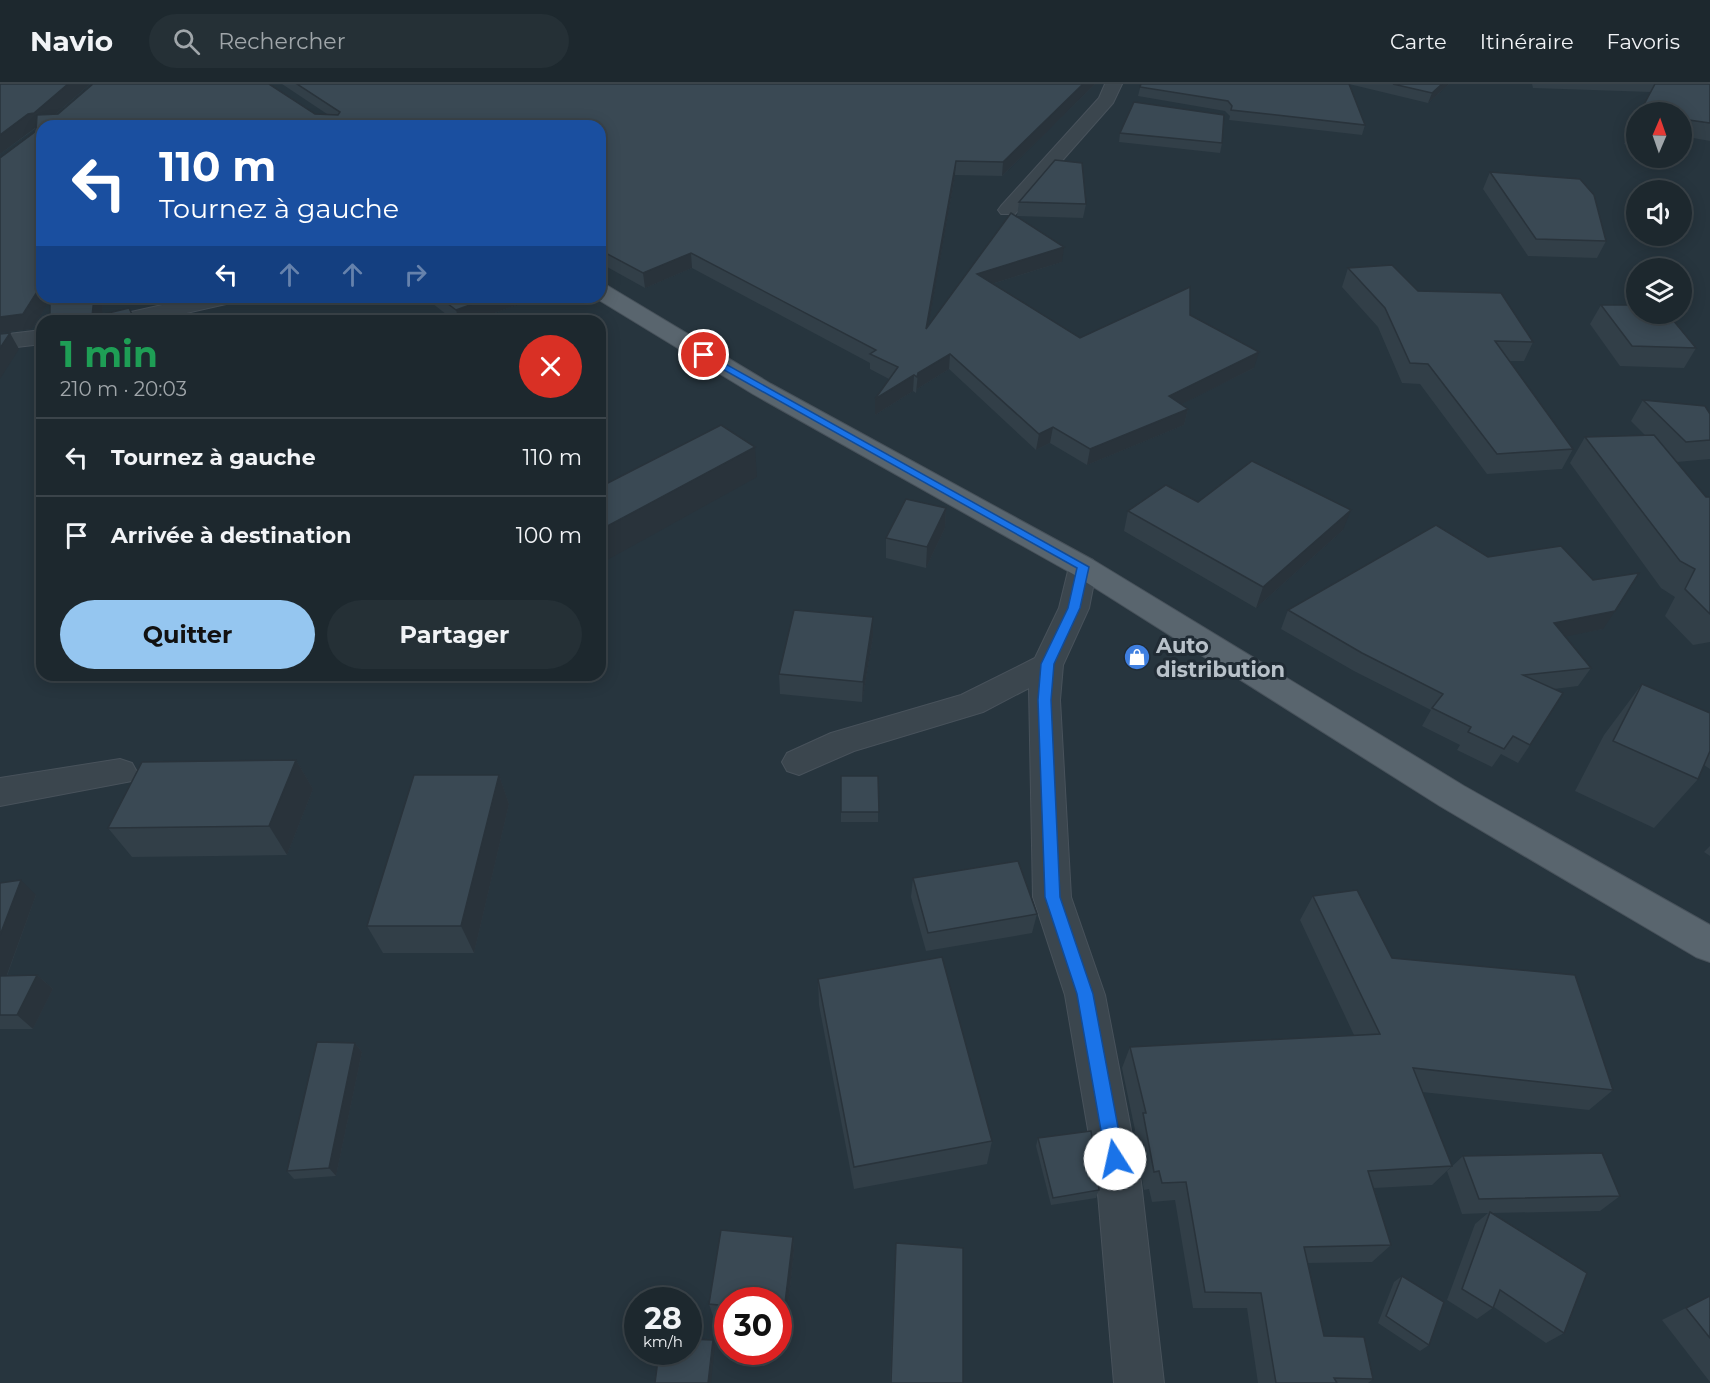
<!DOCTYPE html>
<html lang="fr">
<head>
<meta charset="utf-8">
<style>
	:root { --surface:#1d282e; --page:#253036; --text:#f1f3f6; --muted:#a0a6aa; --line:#3b444a; --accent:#95c6f0 }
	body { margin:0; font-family:Montserrat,sans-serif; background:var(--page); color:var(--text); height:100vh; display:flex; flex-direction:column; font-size:22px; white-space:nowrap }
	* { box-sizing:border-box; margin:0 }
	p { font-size:20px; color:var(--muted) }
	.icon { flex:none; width:33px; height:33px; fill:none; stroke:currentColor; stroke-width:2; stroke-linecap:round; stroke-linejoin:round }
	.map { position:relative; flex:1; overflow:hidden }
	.sheet { position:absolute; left:36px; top:231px; width:570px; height:366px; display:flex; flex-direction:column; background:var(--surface); border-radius:18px; box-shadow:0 3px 15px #0003,0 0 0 2px var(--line) }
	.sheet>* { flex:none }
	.banner { position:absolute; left:36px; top:36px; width:570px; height:183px; border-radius:18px; box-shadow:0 3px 15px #0003,0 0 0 2px var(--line); background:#1a4fa0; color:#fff; overflow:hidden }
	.needle { width:39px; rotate:2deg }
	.controls { position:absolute; left:1626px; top:18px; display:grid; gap:12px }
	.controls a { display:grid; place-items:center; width:66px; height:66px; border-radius:50%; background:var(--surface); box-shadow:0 3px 15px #0003,0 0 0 2px var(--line); font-size:30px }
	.speed { position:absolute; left:624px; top:1203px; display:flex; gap:12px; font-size:30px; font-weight:700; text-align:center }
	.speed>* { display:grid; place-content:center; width:78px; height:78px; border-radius:50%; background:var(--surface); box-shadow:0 3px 15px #0003,0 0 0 2px var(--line); line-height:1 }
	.speed small { font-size:15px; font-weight:400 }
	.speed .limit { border:9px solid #d22; background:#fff; color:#111 }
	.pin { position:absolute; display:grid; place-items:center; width:51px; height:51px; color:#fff; margin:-26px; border:3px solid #fff; border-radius:50%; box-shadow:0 2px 6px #0007 }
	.me { position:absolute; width:66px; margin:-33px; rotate:350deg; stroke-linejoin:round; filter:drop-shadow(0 0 4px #0008) }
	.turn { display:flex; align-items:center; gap:21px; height:126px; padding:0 24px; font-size:27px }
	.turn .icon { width:78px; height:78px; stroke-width:2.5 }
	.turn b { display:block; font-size:42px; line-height:51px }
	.lanes { display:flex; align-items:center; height:57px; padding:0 24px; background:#0003; justify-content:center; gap:30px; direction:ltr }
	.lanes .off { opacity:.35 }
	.round { display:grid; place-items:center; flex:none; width:63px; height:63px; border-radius:32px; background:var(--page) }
	.summary { display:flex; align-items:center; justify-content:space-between; height:102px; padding:0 24px }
	h1 { font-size:36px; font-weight:700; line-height:45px; color:#1e9e55 }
	.cta { display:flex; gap:12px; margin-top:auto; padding:12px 24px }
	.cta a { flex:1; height:69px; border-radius:36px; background:var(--accent); color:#111; font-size:24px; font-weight:700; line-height:69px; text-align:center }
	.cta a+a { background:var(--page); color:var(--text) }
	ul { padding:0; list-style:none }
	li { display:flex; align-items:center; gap:18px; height:78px; padding:0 24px; border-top:2px solid var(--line) }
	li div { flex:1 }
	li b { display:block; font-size:22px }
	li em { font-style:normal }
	header { display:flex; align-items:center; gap:36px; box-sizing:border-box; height:84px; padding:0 30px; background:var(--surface); border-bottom:2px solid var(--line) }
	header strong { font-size:28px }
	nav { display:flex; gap:33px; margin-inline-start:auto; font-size:21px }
	.search { width:420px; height:54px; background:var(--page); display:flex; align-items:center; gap:15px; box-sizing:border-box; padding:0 21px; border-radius:33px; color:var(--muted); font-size:22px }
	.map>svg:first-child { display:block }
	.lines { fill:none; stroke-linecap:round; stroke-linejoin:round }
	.street-casing { stroke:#48525b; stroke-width:2 }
	.primary-casing { stroke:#48525b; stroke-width:2 }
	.street { fill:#3b464e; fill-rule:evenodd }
	.primary { fill:#59656e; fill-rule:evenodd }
	.wall { fill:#323f48 }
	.shaded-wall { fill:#29333b }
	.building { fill:#3a4954; stroke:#29333b; stroke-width:1.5 }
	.route { fill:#1a73e8; stroke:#114b97; stroke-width:1.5 }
	.labels { text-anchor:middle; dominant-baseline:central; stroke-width:6; stroke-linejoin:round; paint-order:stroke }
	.poi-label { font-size:21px; font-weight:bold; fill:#b8c1c9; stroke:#202b34; text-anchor:start }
</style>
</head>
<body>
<header>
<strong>Navio</strong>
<div class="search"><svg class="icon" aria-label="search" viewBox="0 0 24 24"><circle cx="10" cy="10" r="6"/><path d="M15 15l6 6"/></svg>Rechercher</div>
<nav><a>Carte</a><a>Itinéraire</a><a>Favoris</a></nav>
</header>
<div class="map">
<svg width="1710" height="1299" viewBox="0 0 1710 1299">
	<rect width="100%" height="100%" fill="#27353e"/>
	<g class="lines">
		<!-- street casing -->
		<g class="street-casing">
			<g id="street">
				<polygon points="1105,0 1122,0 1113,19 1015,130 1001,130 998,126 1001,122 1099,14"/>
				<polygon points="198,213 238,213 235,218 151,237 110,237 113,232"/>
				<polygon points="42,246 42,260 0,265 0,251"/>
				<polygon points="1083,473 1093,476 1097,483 1089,524 1063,581 1060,616 1071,813 1105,911 1141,1098 1164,1299 1114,1299 1097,1098 1065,911 1033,813 1029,604 983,628 854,667 799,691 787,687 782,678 787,669 831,649 961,611 1035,574 1059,524 1069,483 1073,476"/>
				<polygon points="120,675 132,679 137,688 132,697 0,722 0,694"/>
			</g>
		</g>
		<!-- primary casing -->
		<g class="primary-casing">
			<polygon id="primary" points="600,200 608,202 771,300 1093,476 1464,702 1710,841 1710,878 1696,873 1440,722 1073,490 753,310 594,213 600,213"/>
		</g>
		<!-- street -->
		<use href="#street" class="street"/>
		<!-- primary -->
		<use href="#primary" class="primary"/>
	</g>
	<!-- wall -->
	<g class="wall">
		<polygon points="0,0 90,0 56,30 327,30 282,0 1095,0 1002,92 955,91 928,242 1011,129 1062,178 992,200 1080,254 1190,231 1254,284 1181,320 1188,325 1184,341 1087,381 1050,359 1036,366 949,285 917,305 916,309 913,307 875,331 875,315 889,295 870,285 870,279 692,184 645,204 600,179 600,42 42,42 42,213 103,213 102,231 129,224 136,237 50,237 50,216 32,245 0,249 0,74 36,47 36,44 0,70"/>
		<polygon points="1141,0 1449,0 1428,19 1349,0 1365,41 1362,51 1229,36 1230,32 1225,27 1138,12"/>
		<polygon points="1530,0 1710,0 1710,57 1682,52 1682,28 1651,8 1533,4 1532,0"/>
		<polygon points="1636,36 1636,63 1624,60"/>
		<polygon points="1120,49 1222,59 1220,69 1119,58"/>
		<polygon points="1490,88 1606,157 1597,174 1528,172 1483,105"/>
		<polygon points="1019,118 1086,120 1083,134 1017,132"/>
		<polygon points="1348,184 1418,207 1533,258 1524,277 1509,277 1573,365 1562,385 1487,390 1420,300 1402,299 1378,243 1342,203"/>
		<polygon points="424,213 517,213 519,220 473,237 455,237"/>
		<polygon points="1601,221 1696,264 1684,284 1620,282 1590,240"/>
		<polygon points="1643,316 1710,330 1710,375 1677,378 1706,413 1710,413 1710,558 1693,561 1665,532 1675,513 1661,504 1570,379 1585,353 1646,352 1631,337"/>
		<polygon points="1198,418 1343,446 1256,524 1124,447 1128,427"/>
		<polygon points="946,424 945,444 926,484 886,474 886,454"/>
		<polygon points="1288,526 1603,545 1565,552 1591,584 1578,602 1554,605 1530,661 1518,679 1501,670 1492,683 1457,666 1460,661 1422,642 1431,626 1354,587 1281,545"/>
		<polygon points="873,553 862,618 780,610 779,590"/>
		<polygon points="1642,600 1710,629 1710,685 1704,681 1698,695 1654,744 1575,707 1604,651"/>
		<polygon points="296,676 313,705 287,771 132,773 108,744"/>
		<polygon points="499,691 509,720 474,869 383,869 367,842"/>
		<rect x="841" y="692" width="37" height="46"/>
		<polygon points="1710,762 1710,772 1704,768"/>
		<polygon points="913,794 1037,830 1032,849 926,867 911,813"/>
		<polygon points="0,799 36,811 7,892 37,891 53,905 33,945 0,945"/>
		<polygon points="1313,812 1392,874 1613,1006 1589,1026 1422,1008 1452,1082 1432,1101 1374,1104 1391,1161 1372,1178 1308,1179 1324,1252 1373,1295 1368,1299 1258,1299 1247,1224 1193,1224 1175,1116 1152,1118 1149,1105 1144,1106 1134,1049 1135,1046 1122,984 1130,963 1354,951 1300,836"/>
		<polygon points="818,895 992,1057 987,1080 854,1105 819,921"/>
		<polygon points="355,959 362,968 336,1092 294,1095 287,1087"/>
		<polygon points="1038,1054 1099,1106 1096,1114 1051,1121 1036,1062"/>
		<polygon points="1463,1072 1620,1112 1600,1127 1492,1129 1564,1249 1546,1259 1494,1223 1477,1235 1447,1216 1475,1140 1488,1129 1462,1130 1447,1087"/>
		<polygon points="793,1153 794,1167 786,1239 778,1239 778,1216 728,1216 728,1234 713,1232 709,1220"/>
		<polygon points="896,1159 963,1299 890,1299"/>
		<polygon points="1402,1192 1429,1261 1420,1267 1378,1239 1394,1198"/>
		<polygon points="1710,1212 1710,1298 1662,1236"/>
	</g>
	<!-- shaded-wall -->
	<g class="shaded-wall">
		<polygon points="68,0 90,0 41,43 35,44 0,70 0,51"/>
		<polygon points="1083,0 1095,0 1002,92 1003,78"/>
		<polygon points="1442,0 1449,0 1428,19 1432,9"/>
		<polygon points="956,77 955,91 925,261 926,245"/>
		<polygon points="1064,163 1062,178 975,205 977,190"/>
		<polygon points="691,169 692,184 645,204 643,189"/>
		<polygon points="42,200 42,213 52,213 32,245 0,249 0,233"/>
		<polygon points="94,213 103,213 102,237 92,233"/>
		<polygon points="492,213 517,213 519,220 473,237 459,237 456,226"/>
		<polygon points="10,249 19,265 0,295 0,264"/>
		<polygon points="1259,268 1254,284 1166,328 1169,312"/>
		<polygon points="950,270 949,285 917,305 916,309 918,289"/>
		<polygon points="914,291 913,307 875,331 875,315"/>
		<polygon points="1188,325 1184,341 1087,381 1090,365"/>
		<polygon points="1053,343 1050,359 1036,366 1039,350"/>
		<polygon points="755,363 757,393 600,480 600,446"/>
		<polygon points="946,424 945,444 926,484 927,463"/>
		<polygon points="1351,426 1343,446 1256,524 1263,503"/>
		<polygon points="1615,527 1603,545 1543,557 1554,539"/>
		<polygon points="873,533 873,553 862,618 863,598"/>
		<polygon points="296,676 313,705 287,771 269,742"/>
		<polygon points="499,691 509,720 474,869 461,842"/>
		<polygon points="21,796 36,811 1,907 0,906 0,851"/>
		<polygon points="37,891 53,905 33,945 17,931"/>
		<polygon points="355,959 362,968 336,1092 329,1084"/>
		<polygon points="793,1153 794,1167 786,1239 784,1227"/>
		<polygon points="713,1256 715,1261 711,1299 708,1299"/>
	</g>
	<!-- building -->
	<g class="building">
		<polygon points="0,0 68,0 34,29 28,30 0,51"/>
		<polygon points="93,0 269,0 315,30 338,31 340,28 297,0 1083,0 1003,78 956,77 926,245 1011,129 1064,163 977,190 1080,254 1190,203 1190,231 1259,268 1169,312 1188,325 1090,365 1053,343 1039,350 950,270 918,289 917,293 914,291 875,315 898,283 870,270 876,266 691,169 643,189 600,166 600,42 42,42 42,200 23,230 0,233 0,74 36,47 37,31 58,30"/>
		<polygon points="1141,0 1349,0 1365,41 1231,26 1232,22 1228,17 1140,3"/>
		<polygon points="1393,0 1442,0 1432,9"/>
		<polygon points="1655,0 1710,0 1710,39 1682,35 1682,28 1640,28"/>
		<polygon points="1134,18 1224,31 1222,59 1120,49"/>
		<polygon points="1636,36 1636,45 1632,44"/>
		<polygon points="1055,76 1082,79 1086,120 1019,118"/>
		<polygon points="1490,88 1580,95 1594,111 1606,157 1536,155"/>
		<polygon points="1392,181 1418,207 1501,209 1533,258 1495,257 1573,365 1497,370 1428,280 1410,279 1385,224 1348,184"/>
		<polygon points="50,213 94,213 92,233 129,224 135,237 50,237"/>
		<polygon points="439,213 492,213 456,226"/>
		<polygon points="1601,221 1636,221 1636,230 1668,230 1696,264 1632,262"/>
		<polygon points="10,249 0,264 0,250"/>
		<polygon points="1643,316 1705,322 1710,330 1710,356 1686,358"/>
		<polygon points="721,341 755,363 600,446 600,403"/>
		<polygon points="1654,351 1706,413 1710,413 1710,530 1685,505 1695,485 1680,477 1585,353"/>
		<polygon points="1252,377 1351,426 1263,503 1128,427 1166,401 1198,418"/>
		<polygon points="906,415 946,424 927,463 886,454"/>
		<polygon points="1436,441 1488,473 1561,462 1593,496 1639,489 1615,527 1554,539 1591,584 1523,591 1563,609 1530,661 1513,652 1504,665 1468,648 1471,643 1432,624 1443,610 1362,569 1288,526"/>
		<polygon points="794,526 873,533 863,598 779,590"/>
		<polygon points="1642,600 1710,629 1710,667 1698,695 1613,657"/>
		<polygon points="296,676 269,742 108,744 142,678"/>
		<polygon points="414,691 499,691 461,842 367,842"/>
		<polygon points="841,692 878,692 879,728 841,728"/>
		<polygon points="1018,777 1037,830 928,849 913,794"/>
		<polygon points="21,796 0,851 0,799"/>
		<polygon points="1357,806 1392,874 1575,891 1613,1006 1413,984 1452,1082 1368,1087 1391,1161 1304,1163 1324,1252 1364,1253 1373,1295 1334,1294 1337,1299 1276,1299 1261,1209 1205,1208 1186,1098 1162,1099 1159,1087 1154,1088 1143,1029 1146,1029 1130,963 1380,950 1313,812"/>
		<polygon points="942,873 992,1057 854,1083 818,895"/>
		<polygon points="37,891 17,931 0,931 0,892"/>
		<polygon points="317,958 355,959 329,1084 287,1087"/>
		<polygon points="1091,1047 1099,1106 1053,1114 1038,1054"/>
		<polygon points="1602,1069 1620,1112 1479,1115 1463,1072"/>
		<polygon points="1490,1128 1587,1189 1564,1249 1500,1206 1493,1224 1462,1205"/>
		<polygon points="721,1146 793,1153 784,1227 778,1227 778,1216 728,1216 728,1222 709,1220"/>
		<polygon points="896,1159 963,1164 963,1299 891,1299"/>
		<polygon points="1402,1192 1444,1218 1429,1261 1386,1232"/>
		<polygon points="1710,1212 1710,1254 1686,1224"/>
		<polygon points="688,1255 713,1256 708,1299 655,1299 659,1268 688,1268"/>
	</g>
	<!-- route -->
	<polygon class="route" points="704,268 1089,483 1080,524 1054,580 1051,616 1060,813 1093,910 1124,1075 1121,1081 1115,1084 1109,1081 1106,1075 1077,910 1045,813 1038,616 1041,580 1068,524 1077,484 701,273 701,269"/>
	<!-- icons -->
	<defs>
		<g id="shop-disc" transform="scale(1.35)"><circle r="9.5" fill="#3f7fe0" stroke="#202b34"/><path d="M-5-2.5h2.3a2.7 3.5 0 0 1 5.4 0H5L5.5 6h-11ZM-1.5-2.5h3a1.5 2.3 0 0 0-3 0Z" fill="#fff"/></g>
	</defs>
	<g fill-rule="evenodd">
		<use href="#shop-disc" x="1137" y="573"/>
	</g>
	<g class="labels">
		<!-- poi labels -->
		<g class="poi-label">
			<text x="1156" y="561">Auto<tspan x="1156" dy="24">distribution</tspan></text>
		</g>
	</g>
</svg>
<div class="controls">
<a><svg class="needle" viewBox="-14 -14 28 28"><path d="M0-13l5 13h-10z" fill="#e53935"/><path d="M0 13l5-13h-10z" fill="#a0a6aa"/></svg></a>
<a><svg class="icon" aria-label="sound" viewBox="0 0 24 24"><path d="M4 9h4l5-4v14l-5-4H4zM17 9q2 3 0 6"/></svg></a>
<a><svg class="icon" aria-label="layers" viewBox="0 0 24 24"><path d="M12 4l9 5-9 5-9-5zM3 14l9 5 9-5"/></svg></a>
</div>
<div class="speed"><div>28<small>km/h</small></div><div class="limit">30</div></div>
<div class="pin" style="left:704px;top:271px;background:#d93025"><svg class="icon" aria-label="arrive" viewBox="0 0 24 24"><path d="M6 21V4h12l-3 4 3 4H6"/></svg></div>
<svg class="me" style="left:1115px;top:1075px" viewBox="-20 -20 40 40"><circle r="19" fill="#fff"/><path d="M0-13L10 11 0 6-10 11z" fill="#1a73e8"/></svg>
<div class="banner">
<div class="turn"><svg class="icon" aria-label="left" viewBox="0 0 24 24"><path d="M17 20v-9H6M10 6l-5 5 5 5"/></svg><div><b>110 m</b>Tournez à gauche</div></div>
<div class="lanes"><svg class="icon" aria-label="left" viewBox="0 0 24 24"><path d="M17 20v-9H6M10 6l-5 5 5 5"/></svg><svg class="icon off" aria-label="ahead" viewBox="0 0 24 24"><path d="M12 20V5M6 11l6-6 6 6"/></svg><svg class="icon off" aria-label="ahead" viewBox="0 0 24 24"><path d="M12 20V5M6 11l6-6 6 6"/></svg><svg class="icon off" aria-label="right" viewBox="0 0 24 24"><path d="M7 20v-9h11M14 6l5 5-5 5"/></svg></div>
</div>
<section class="sheet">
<div class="summary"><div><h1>1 min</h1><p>210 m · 20:03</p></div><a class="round" style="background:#d93025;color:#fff"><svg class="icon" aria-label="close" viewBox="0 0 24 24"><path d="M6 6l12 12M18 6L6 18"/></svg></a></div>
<ul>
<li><svg class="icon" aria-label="left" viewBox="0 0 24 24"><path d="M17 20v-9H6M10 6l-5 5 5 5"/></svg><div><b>Tournez à gauche</b></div><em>110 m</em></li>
<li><svg class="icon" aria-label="arrive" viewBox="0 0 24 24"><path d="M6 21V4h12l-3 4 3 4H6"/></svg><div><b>Arrivée à destination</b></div><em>100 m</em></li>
</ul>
<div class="cta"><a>Quitter</a><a>Partager</a></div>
</section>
</div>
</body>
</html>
